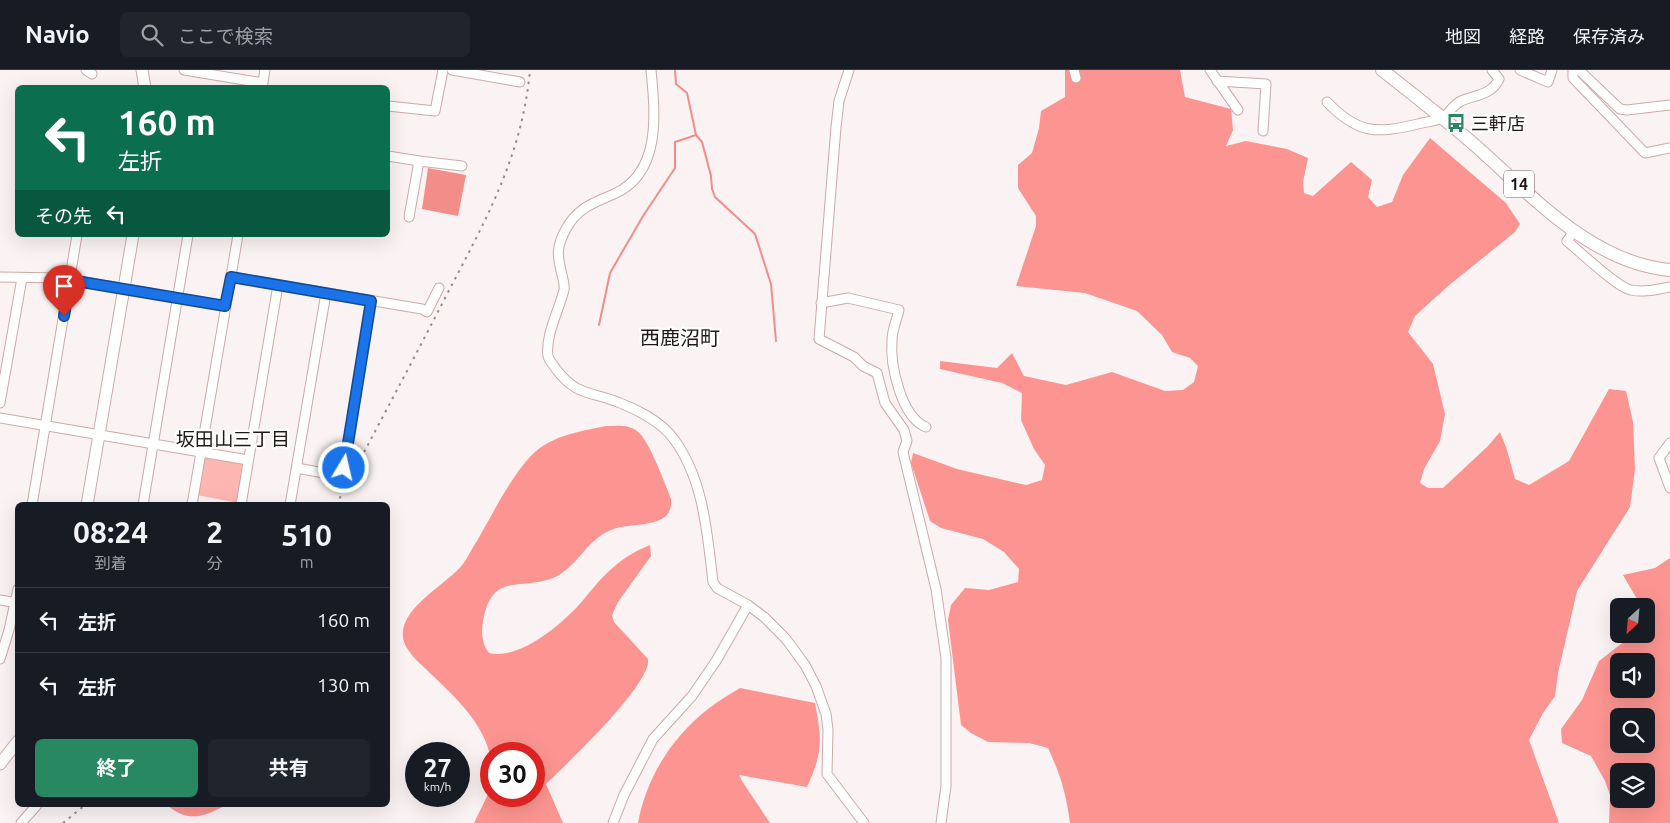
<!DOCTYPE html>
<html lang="ja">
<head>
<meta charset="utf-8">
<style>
	:root { --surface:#171b24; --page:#20242c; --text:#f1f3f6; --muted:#9ea1a6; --line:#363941; --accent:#278861 }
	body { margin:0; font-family:Ubuntu,"Noto Sans JP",sans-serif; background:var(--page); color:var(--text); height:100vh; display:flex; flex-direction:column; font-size:19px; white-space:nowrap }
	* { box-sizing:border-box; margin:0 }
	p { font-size:16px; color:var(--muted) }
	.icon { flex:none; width:28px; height:28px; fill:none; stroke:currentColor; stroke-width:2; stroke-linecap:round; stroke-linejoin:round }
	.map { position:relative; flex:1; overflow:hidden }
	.sheet { position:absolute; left:15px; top:432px; width:375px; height:305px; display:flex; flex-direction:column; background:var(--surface); border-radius:8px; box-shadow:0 5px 20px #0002 }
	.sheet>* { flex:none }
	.guide { position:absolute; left:15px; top:15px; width:375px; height:152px; border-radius:8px; box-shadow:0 5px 20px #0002; background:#0b6e4f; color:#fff; overflow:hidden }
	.needle { width:32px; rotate:206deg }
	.tools { position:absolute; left:1610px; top:528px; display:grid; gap:10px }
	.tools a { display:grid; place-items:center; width:45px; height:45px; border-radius:8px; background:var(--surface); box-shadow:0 5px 20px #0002; font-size:25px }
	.speed { position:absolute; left:405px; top:672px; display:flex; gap:10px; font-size:25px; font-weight:700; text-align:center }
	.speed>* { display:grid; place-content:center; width:65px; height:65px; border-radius:50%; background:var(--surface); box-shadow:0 5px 20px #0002; line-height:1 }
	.speed small { font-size:12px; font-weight:400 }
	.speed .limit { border:8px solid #d22; background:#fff; color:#111 }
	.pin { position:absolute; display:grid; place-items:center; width:42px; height:42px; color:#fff; margin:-51px -21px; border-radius:50% 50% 50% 0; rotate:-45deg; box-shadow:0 0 5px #0007 }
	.pin .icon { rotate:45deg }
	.me { position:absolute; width:55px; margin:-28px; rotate:9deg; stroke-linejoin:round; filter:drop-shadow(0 0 4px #0008) }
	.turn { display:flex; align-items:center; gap:18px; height:105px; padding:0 20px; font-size:22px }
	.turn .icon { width:65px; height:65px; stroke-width:2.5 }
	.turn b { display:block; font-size:35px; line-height:42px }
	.then { display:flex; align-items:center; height:48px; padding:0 20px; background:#0003; gap:10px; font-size:19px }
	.eta { display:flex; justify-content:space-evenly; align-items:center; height:85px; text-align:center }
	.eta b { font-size:30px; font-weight:700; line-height:35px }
	.primary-button { display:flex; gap:10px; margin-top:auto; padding:10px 20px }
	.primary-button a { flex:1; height:58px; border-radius:8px; background:var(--accent); color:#fff; font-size:20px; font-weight:700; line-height:58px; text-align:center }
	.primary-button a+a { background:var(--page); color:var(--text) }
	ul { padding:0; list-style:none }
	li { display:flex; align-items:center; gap:15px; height:65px; padding:0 20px; border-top:1px solid var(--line) }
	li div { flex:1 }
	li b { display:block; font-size:19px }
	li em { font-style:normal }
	header { display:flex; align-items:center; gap:30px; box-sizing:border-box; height:70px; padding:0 25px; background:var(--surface); border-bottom:1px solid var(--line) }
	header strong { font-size:24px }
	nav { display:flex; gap:28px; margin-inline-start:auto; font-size:18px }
	.search { width:350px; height:45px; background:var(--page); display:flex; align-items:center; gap:12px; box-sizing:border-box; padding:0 18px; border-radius:8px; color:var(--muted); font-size:19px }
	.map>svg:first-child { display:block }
	.green { fill:#feb6b2 }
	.forest { fill:#fc9591; fill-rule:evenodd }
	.water { fill:#f38d89 }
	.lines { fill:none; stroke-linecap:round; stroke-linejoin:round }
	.stream { stroke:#f38d89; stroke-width:2 }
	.street-casing { stroke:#cdaaa8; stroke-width:11 }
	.secondary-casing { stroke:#cdaaa8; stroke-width:13 }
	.primary-casing { stroke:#cdaaa8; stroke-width:14 }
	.street { stroke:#fff; stroke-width:9 }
	.secondary { stroke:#fff; stroke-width:11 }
	.primary { stroke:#fff; stroke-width:12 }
	.rail { stroke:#958b8b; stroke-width:2; stroke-dasharray:2.5 5; stroke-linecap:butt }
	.route-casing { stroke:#114b97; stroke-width:12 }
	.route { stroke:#1a73e8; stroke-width:9 }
	.labels { text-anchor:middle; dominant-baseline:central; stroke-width:4.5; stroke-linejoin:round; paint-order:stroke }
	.shield { fill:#fff; stroke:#655d5c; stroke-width:1 }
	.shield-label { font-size:16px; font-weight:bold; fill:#231716 }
	.poi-label { font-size:18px; fill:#231716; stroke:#fff; text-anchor:start }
	.neighbourhood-label { font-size:19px; fill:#231716; stroke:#fff }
	.quarter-label { font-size:20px; fill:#231716; stroke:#fff }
</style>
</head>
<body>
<header>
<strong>Navio</strong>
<div class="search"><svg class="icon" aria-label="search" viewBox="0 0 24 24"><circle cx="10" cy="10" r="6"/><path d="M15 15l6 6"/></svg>ここで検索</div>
<nav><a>地図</a><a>経路</a><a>保存済み</a></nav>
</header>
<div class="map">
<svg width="1670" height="753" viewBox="0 0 1670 753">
	<rect width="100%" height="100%" fill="#fbf3f3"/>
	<!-- green -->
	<polygon class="green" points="207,387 242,393 244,396 238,433 197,425 203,389"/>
	<!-- forest -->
	<g class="forest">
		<path d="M1065,0H1180L1185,27L1231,39L1233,60L1226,76L1246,71L1287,79L1308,88L1303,112L1304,123L1313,126L1351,92L1372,110L1368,127L1377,137L1392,132L1403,105L1430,68L1506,133L1520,154L1515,162L1448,216L1415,246L1408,262L1433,294L1445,344L1440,371L1424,399L1420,413L1428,418H1443L1488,376L1500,362L1507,380L1515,409L1529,415L1569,391L1609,319L1626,321L1633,352L1635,399L1630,437L1577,521L1558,603L1555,626L1543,643L1529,670L1559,753H1070C1066,723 1061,706 1048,678L1029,673L988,672L971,663L961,655L948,550L951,535L965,518L989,520L1018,512L1019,499L1004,482L983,469L941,458L930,451L911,393L913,383L957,399L1026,415L1042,410L1045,395L1034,379L1021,350L1022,323L1002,313L940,299V291L997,298L1012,283L1024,306L1066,315L1112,302L1165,321L1183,320L1194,312L1198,296L1190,288L1172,282L1162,265L1137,241L1085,223L1016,216L1036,156V146L1018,118V95L1032,83L1039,58L1041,41L1065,27Z"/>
		<path d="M606,356C616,356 628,354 637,361C649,369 665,414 671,429C674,461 631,451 611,460C587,469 577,498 553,508C520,521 492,501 483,551C481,563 482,574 489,583C519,590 558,557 578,536C588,525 597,512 608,502C622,489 633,482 650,475L651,486L618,532L612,545L614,552L648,589C652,614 566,695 546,714L563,753H474L491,718V726H534V684H491V689C484,653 456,628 431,604C421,594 409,585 404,572C394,540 447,515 463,494C468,487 472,478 477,471C492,445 513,402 535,382C554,365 582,361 606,356Z"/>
		<path d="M1670,488V753H1609L1610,725L1605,711L1591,686L1562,673L1561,659L1582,630L1599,591L1634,564H1646V536H1641L1623,505L1655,498ZM1619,591H1646V619H1619ZM1619,646H1646V674H1619ZM1619,701H1646V729H1619Z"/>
		<path d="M740,618L815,633C822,670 823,682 807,717L739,705L742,711L770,753H638C646,708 672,667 708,639C718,631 730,624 740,618Z"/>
		<path d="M167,735H226C204,747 188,753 167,735Z"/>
	</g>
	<!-- water -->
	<polygon class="water" points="428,98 466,105 458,146 422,139"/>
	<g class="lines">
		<!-- stream -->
		<g class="stream">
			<polyline points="675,0 676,14 687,23 696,65 702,72 711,106 712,119 715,127 755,164 771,214 776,271"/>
			<polyline points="599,255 610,203 643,146 675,98 675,72 696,65"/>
		</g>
		<!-- street casing -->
		<g class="street-casing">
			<g id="street">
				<polyline points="86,0 92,4"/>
				<polyline points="184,0 263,13"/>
				<polyline points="452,0 520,12"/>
				<path d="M651,0C655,42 662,103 614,124C594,133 578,137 566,159C556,177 557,185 562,205C563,210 565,215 564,220C559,240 545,266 548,286C549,291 553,294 556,299C577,327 592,321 620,333C640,341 660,351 673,368C704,409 707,463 713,512L717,518L748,535L764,547L786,569L805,595L816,616L826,644L828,660L827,704L864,753"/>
				<polyline points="849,0 839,31 836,57 819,269 854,287 863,296 877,303 885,333 904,360 907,371 903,382 936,519 946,588 946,716 941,753"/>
				<polyline points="1074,0 1076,8"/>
				<polyline points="1210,0 1238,40"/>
				<polyline points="1520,0 1548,12 1552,0"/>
				<polyline points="1573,0 1573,8 1645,83 1670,78"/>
				<polyline points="1579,0 1620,39 1627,40 1670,35"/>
				<polyline points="1217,11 1266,14 1263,61"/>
				<polyline points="262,17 265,0"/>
				<path d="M1327,32C1358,64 1376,64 1418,54C1425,52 1438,51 1444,47C1450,42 1453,35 1461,31C1475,25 1492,25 1499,9L1492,0"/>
				<polyline points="388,36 435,41 443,0"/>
				<polyline points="388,86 419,91 462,96"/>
				<polyline points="409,147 419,91"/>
				<path d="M1574,161L1567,171C1579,181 1618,218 1631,220C1644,223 1658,219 1670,217"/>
				<polyline points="0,207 61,208 225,236"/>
				<polyline points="231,207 422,239 427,242 439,218"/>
				<path d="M821,233L848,228L899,240C897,249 892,260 892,270C890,295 901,347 926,357"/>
				<polyline points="0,333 22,208"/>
				<polyline points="0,348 248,390"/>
				<polyline points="1670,373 1659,388 1670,418"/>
				<polyline points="297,398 340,406 344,398 371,231"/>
				<polyline points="32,435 77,165"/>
				<polyline points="143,435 188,165"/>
				<polyline points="192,435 238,165"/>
				<polyline points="241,435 278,215"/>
				<polyline points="290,435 326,223"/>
				<polyline points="0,530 18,533"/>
				<polyline points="0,589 9,560 18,519"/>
				<polyline points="21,753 37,735"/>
				<polyline points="613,753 624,725 653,669 692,626 716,591 748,535"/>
			</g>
		</g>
		<!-- secondary casing -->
		<g class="secondary-casing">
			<g id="secondary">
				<polyline points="142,0 145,18"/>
				<polyline points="87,435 133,165"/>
				<polyline points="0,694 18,671"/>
			</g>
		</g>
		<!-- primary casing -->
		<g class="primary-casing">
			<path id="primary" d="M1382,0C1414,25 1446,50 1477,77C1532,126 1592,193 1670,200"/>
		</g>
		<!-- street -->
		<use href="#street" class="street"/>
		<!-- secondary -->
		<use href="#secondary" class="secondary"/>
		<!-- primary -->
		<use href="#primary" class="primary"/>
		<!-- rail -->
		<g class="rail">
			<path d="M336,435C372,367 409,298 444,230C484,153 522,88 530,0"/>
			<polyline points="63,753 85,735"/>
		</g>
	</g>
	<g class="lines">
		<!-- route casing -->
		<g class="route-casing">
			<polyline id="route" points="64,246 70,210 225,236 231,207 371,231 344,398"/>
		</g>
		<!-- route -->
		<use href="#route" class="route"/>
	</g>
	<!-- icons -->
	<defs>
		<g id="bus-bare" transform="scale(1.5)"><path d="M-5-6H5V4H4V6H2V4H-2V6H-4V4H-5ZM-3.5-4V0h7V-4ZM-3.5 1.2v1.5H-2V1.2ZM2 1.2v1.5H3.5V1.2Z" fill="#278861" stroke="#fff" stroke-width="2.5" paint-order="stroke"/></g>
	</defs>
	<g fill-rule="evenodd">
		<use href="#bus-bare" x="1456" y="53"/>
	</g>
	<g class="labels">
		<!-- shield labels -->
		<rect class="shield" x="1504" y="100.5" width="30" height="27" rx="4"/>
		<g class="shield-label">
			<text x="1519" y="114">14</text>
		</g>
		<!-- poi labels -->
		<g class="poi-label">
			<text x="1471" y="53">三軒店</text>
		</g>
		<!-- neighbourhood labels -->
		<g class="neighbourhood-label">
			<text x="233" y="369">坂田山三丁目</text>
		</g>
		<!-- quarter labels -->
		<g class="quarter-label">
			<text x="680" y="267">西鹿沼町</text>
		</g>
	</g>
</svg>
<div class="tools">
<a><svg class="needle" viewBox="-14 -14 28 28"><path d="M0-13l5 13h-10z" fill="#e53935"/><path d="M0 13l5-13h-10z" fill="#9ea1a6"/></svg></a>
<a><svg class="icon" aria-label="sound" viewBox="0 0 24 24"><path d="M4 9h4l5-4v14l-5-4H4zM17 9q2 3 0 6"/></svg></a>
<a><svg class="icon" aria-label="search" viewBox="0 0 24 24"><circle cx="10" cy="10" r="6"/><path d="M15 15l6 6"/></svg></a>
<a><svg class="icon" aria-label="layers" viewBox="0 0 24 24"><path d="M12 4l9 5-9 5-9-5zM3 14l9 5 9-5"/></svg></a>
</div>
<div class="speed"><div>27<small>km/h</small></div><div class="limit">30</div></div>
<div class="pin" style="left:64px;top:246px;background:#d93025"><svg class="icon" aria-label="arrive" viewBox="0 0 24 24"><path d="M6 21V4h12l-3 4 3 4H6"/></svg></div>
<svg class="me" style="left:344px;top:398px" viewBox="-20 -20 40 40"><circle r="17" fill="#1a73e8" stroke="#fff" stroke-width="3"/><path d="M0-11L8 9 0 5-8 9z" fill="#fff"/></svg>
<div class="guide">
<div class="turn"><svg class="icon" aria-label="left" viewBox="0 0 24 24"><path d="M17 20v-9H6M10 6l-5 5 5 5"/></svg><div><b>160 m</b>左折</div></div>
<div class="then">その先<svg class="icon" aria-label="left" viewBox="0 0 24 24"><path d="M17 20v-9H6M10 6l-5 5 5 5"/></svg></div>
</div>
<section class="sheet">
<div class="eta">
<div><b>08:24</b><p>到着</p></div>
<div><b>2</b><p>分</p></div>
<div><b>510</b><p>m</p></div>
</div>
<ul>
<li><svg class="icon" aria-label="left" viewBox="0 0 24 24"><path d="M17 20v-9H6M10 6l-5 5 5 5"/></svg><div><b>左折</b></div><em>160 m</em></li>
<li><svg class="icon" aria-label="left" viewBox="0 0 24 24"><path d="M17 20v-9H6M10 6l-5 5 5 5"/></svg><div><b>左折</b></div><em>130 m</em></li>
</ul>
<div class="primary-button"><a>終了</a><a>共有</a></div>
</section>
</div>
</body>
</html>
